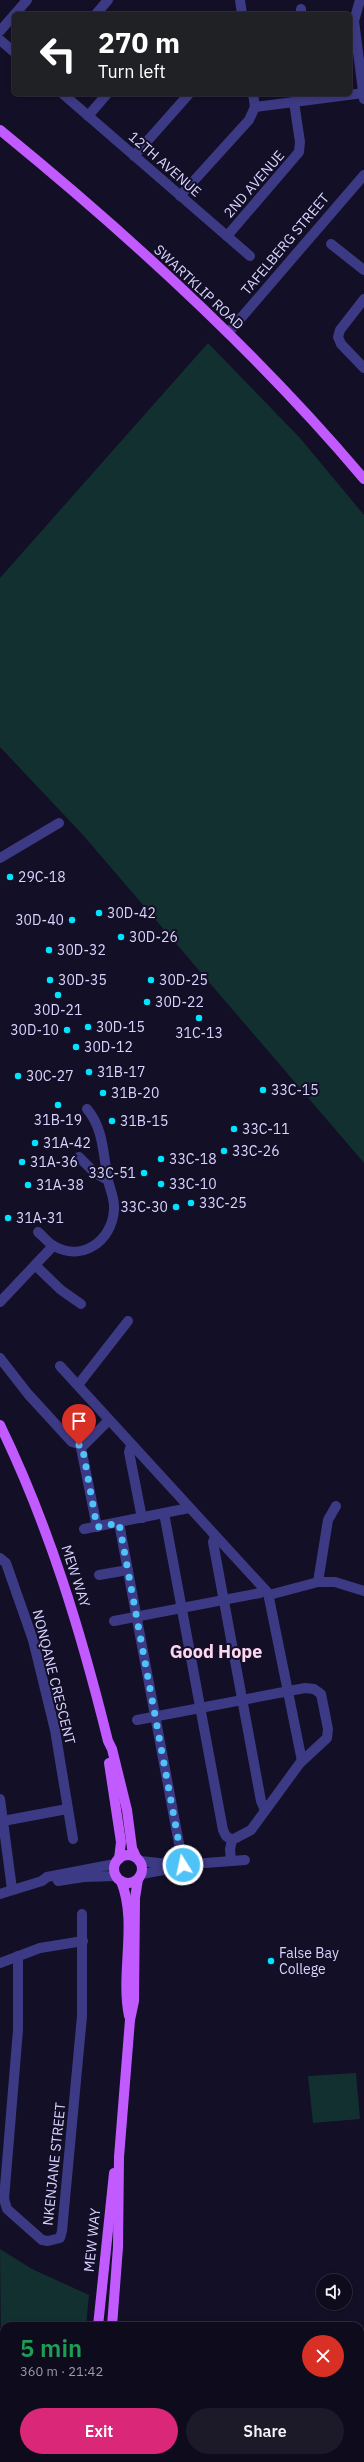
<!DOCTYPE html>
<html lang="en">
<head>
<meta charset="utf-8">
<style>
	:root { --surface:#0e0b1c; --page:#1c1929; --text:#f1f3f6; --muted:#9b9ba3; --line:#2e2b3b; --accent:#db2777 }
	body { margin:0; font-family:"IBM Plex Sans",sans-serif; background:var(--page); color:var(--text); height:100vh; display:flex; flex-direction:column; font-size:15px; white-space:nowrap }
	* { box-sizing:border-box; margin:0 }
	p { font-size:13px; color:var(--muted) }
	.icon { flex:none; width:22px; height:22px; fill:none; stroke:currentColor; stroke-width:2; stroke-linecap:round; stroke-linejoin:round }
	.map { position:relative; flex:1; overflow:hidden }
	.drawer { position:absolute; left:0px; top:2322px; width:364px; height:140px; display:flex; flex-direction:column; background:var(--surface); border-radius:12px 12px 0 0; box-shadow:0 2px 6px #0003,0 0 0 1px var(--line) }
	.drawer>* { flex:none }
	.banner { position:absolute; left:12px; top:12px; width:340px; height:84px; border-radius:6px; box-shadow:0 2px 6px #0003,0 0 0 1px var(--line); background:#202124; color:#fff; overflow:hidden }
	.buttons { position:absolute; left:316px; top:2274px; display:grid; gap:8px }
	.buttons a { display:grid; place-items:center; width:36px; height:36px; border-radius:50%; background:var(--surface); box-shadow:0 2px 6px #0003,0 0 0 1px var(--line); font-size:20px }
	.pin { position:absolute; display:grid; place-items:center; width:34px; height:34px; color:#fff; margin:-41px -17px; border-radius:50% 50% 50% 0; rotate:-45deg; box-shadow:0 0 4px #0007 }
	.pin .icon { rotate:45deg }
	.me { position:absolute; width:44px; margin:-22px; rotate:350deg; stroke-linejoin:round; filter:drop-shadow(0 0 3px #0008) }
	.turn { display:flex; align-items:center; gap:14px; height:84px; padding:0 20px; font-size:18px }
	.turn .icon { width:52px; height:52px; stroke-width:2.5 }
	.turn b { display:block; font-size:28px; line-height:34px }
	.round { display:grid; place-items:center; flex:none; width:42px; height:42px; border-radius:21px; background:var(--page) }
	.overview { display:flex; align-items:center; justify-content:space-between; height:68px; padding:0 20px }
	h1 { font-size:24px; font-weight:600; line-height:30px; color:#1e9e55 }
	.action { display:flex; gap:8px; margin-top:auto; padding:8px 20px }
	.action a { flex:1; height:46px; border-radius:24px; background:var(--accent); color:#fff; font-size:16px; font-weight:600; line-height:46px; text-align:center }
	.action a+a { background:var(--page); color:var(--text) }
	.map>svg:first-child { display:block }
	.green { fill:#12302f }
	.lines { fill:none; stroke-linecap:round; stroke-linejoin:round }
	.minor { stroke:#3d3a85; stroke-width:10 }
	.major { stroke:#c25bff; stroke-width:10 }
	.route { stroke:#4fc3f7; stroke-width:7; stroke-dasharray:0 12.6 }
	.poi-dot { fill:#00e5ff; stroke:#130f26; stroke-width:1.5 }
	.labels { text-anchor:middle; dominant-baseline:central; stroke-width:4; stroke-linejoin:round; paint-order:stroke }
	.street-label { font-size:14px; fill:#d9d4ff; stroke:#130f26 }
	.poi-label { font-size:14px; fill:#d9d4ff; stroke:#130f26; text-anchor:start }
	.district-label { font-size:18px; font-weight:bold; fill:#ffd6f0; stroke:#130f26 }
</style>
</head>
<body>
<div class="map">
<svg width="364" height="2462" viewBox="0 0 364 2462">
	<rect width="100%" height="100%" fill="#130f26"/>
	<!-- green -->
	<g class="green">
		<polygon points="208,343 300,438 364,515 364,1163 83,835 0,747 0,578"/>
		<polygon points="356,2073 360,2119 313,2123 308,2076"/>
		<polygon points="0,2249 32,2269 89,2295 86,2326 4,2326 4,2434 2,2435"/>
		<polygon points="0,2441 4,2443 4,2458 74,2458 73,2462 1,2462"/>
	</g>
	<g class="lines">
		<!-- minor -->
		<g class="minor">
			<polyline points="240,0 242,14"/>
			<polyline points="360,0 354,21 364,99"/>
			<polyline points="301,9 301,14"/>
			<polyline points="15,14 27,0"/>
			<polyline points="96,14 108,0"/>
			<polyline points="0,31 14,15"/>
			<polyline points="0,40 14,52"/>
			<polyline points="63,94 250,256"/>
			<polyline points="253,94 255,107"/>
			<polyline points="88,116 107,94"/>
			<polyline points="134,156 189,94"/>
			<polyline points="180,196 249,120 255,107 364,93"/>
			<polyline points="227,236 299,152 300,142 294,102"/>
			<polyline points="331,244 364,270"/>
			<polyline points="364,299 340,330 338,337 341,344 364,368"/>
			<polyline points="228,333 364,175"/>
			<polyline points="0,858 59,823"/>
			<polyline points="79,1157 95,1173 108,1180"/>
			<path d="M38,1232C43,1236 48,1243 54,1246C82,1262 112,1241 114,1210C115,1199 110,1190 108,1180C103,1155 104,1129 87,1109"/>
			<polyline points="36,1266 61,1290 81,1304"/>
			<polyline points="0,1302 53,1246"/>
			<polyline points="0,1358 28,1394 72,1442 82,1445"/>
			<polyline points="60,1366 268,1593 302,1761"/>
			<polyline points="78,1385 128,1321"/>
			<polyline points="131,1445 129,1452 142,1518"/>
			<polyline points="164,1513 223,1830 226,1836 232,1840"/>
			<polyline points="119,1523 183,1865"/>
			<polyline points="97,1527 81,1448 109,1420"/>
			<polyline points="84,1529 189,1508"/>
			<polyline points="215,1536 213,1542 261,1801 265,1810"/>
			<polyline points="0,1558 6,1563 33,1640 55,1730 73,1839"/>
			<polyline points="99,1575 128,1570"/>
			<polyline points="318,1582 328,1520 336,1506"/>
			<polyline points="269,1595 318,1582 335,1582 364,1591"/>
			<polyline points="114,1621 260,1593 265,1590"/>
			<polyline points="137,1720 305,1688 314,1689 321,1694 328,1729 327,1738 300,1763 251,1830 232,1840 230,1849 231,1861"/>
			<polyline points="0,1799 12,1889"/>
			<polyline points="3,1821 67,1809"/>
			<polyline points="140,1861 179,1865 245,1860"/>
			<polyline points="142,1874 174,1868"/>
			<polyline points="58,1881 84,1877 116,1876"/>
			<polyline points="0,1894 42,1881 47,1877 115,1864"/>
			<polyline points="18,1956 18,2030 4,2199 7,2209 42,2240 48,2241 60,2238 62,2231 82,2016 82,1914"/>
			<polyline points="0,1963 40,1948 83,1941"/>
		</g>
		<!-- major -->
		<g class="major">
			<path d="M0,130C130,236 256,351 364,479"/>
			<path d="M0,1425C49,1526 81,1632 108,1741L112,1749L127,1810L132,1848L136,1857"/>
			<polyline points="109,1763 121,1842 119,1859"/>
			<circle cx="128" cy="1869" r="14"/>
			<path d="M121,1881C138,1923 120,1972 129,2016"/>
			<polyline points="98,2326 114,2173"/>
			<polyline points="112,2326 118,2247 119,2157 130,2020 134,2001 135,1898 138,1879"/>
			<polyline points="83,2462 84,2458"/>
			<polyline points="93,2462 93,2458"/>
		</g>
	</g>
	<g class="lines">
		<!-- route -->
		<polyline class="route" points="79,1445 82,1445 97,1527 119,1523 183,1865"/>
	</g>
	<!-- markers -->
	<g class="poi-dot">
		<circle cx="10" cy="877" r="4"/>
		<circle cx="99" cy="913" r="4"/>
		<circle cx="72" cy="920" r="4"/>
		<circle cx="121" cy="937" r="4"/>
		<circle cx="49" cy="950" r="4"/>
		<circle cx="50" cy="980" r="4"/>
		<circle cx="151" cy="980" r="4"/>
		<circle cx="58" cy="995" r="4"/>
		<circle cx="147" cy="1002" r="4"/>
		<circle cx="199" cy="1018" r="4"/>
		<circle cx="88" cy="1027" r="4"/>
		<circle cx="67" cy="1030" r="4"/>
		<circle cx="76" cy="1047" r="4"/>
		<circle cx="89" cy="1072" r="4"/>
		<circle cx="18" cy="1076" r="4"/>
		<circle cx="263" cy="1090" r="4"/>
		<circle cx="103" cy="1093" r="4"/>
		<circle cx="58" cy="1105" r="4"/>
		<circle cx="112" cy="1121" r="4"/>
		<circle cx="234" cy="1129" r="4"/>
		<circle cx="35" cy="1143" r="4"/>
		<circle cx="224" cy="1151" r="4"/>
		<circle cx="161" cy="1159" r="4"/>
		<circle cx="22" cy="1162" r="4"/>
		<circle cx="144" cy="1173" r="4"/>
		<circle cx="161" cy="1184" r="4"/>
		<circle cx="28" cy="1185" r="4"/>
		<circle cx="191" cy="1203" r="4"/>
		<circle cx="176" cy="1207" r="4"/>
		<circle cx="8" cy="1218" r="4"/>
		<circle cx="271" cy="1961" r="4"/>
	</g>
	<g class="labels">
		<!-- street labels -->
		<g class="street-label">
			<text transform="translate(165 164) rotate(41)">12TH AVENUE</text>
			<text transform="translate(254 184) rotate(-49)">2ND AVENUE</text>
			<text transform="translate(285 244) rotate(-50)">TAFELBERG STREET</text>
			<text transform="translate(199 287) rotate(43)">SWARTKLIP ROAD</text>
			<text transform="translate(76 1576) rotate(72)">MEW WAY</text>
			<text transform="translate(54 1677) rotate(76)">NONQANE CRESCENT</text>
			<text transform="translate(54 2164) rotate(-84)">NKENJANE STREET</text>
			<text transform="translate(92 2240) rotate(-84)">MEW WAY</text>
		</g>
		<!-- poi labels -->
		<g class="poi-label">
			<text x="18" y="877">29C-18</text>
			<text x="107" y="913">30D-42</text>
			<text x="64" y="920" text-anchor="end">30D-40</text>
			<text x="129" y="937">30D-26</text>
			<text x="57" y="950">30D-32</text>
			<text x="58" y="980">30D-35</text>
			<text x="159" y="980">30D-25</text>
			<text x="155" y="1002">30D-22</text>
			<text x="58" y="1010" text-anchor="middle">30D-21</text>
			<text x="96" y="1027">30D-15</text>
			<text x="59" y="1030" text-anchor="end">30D-10</text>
			<text x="199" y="1033" text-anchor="middle">31C-13</text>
			<text x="84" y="1047">30D-12</text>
			<text x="97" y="1072">31B-17</text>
			<text x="26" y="1076">30C-27</text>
			<text x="271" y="1090">33C-15</text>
			<text x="111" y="1093">31B-20</text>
			<text x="58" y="1120" text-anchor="middle">31B-19</text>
			<text x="120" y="1121">31B-15</text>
			<text x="242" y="1129">33C-11</text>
			<text x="43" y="1143">31A-42</text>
			<text x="232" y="1151">33C-26</text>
			<text x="169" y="1159">33C-18</text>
			<text x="30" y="1162">31A-36</text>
			<text x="136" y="1173" text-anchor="end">33C-51</text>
			<text x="169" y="1184">33C-10</text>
			<text x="36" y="1185">31A-38</text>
			<text x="199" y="1203">33C-25</text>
			<text x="168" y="1207" text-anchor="end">33C-30</text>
			<text x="16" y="1218">31A-31</text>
			<text x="279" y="1953">False Bay<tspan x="279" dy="16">College</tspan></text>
		</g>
		<!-- district labels -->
		<g class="district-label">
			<text x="216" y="1651">Good Hope</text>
		</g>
	</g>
</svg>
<div class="buttons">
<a><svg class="icon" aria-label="sound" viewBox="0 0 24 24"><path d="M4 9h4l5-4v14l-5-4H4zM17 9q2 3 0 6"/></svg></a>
</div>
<div class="pin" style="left:79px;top:1445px;background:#d93025"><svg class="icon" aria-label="arrive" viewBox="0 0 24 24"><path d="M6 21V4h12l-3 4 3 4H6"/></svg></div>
<svg class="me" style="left:183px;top:1865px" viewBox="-20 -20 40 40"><circle r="17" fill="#4fc3f7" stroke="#fff" stroke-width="3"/><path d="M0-11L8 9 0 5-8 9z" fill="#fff"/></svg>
<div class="banner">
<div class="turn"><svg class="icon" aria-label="left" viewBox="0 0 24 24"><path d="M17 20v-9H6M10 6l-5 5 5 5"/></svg><div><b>270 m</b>Turn left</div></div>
</div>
<section class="drawer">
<div class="overview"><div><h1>5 min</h1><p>360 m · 21:42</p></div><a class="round" style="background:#d93025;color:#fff"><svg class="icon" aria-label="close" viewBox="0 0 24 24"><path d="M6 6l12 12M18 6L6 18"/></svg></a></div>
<div class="action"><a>Exit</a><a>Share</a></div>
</section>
</div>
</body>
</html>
